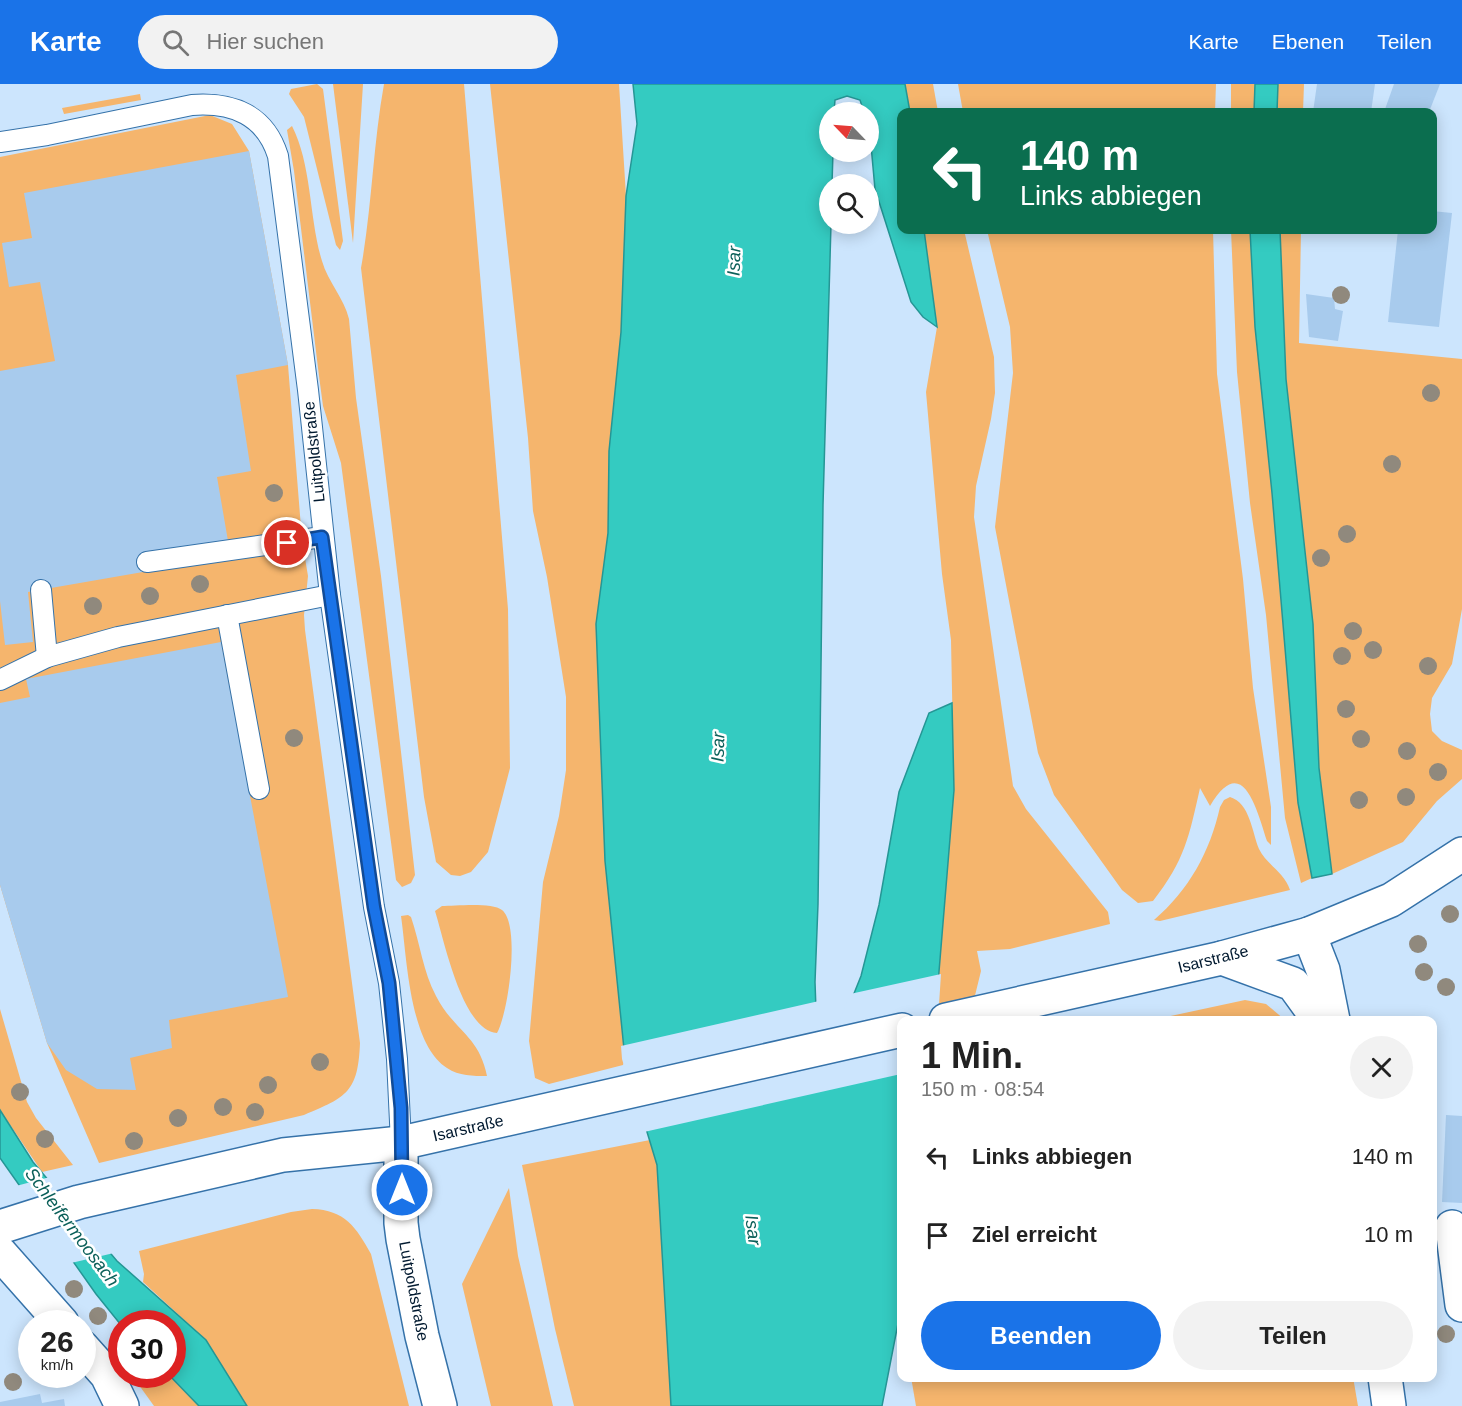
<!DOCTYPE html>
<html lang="de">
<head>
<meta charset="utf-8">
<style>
	:root { --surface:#fff; --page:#f2f2f2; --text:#222; --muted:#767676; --accent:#1a73e8 }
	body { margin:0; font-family:Helvetica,sans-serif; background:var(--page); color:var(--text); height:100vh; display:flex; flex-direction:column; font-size:22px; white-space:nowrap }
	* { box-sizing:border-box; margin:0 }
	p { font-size:20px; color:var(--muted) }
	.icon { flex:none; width:33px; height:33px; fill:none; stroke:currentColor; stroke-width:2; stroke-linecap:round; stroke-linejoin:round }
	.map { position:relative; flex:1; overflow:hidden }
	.side { position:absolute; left:897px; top:932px; width:540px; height:366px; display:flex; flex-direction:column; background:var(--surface); border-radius:12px; box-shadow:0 3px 15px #0003 }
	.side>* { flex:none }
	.hud { position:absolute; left:897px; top:24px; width:540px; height:126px; border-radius:12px; box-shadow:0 3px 15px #0003; background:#0b6e4f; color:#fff; overflow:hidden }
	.needle { width:39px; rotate:295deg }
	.buttons { position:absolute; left:819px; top:18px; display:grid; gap:12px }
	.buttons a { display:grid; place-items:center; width:60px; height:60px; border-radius:50%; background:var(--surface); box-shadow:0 3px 15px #0003; font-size:30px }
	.speed { position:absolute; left:18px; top:1226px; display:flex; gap:12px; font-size:30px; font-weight:700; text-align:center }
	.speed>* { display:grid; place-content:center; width:78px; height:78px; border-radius:50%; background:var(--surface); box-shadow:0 3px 15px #0003; line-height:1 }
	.speed small { font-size:15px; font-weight:400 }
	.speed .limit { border:9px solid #d22; background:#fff; color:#111 }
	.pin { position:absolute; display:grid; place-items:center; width:51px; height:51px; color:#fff; margin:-26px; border:3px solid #fff; border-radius:50%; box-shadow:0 2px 6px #0007 }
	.me { position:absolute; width:66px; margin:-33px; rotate:0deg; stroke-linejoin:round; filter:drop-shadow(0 0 4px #0008) }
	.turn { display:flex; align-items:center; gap:21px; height:126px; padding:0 24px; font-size:27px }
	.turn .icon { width:78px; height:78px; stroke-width:2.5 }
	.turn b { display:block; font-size:42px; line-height:51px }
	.round { display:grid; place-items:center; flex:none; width:63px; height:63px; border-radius:32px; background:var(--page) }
	.head { display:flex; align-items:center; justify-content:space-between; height:102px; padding:0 24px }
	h1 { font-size:36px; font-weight:800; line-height:45px }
	.cta { display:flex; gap:12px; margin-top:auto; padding:12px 24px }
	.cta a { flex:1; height:69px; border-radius:36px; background:var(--accent); color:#fff; font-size:24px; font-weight:800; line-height:69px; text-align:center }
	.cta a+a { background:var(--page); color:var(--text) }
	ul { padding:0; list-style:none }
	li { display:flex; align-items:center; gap:18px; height:78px; padding:0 24px }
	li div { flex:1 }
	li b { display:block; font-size:22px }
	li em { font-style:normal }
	header { display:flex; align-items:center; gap:36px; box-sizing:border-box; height:84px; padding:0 30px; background:var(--accent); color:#fff }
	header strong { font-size:28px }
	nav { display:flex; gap:33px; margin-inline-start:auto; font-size:21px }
	.search { width:420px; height:54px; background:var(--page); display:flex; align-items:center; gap:15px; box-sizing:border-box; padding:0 21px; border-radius:33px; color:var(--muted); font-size:22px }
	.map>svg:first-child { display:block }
	.green { fill:#f5b56d }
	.water { fill:#34cbc1; stroke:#259695; stroke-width:1.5 }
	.pier { fill:#cce5fd }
	.building { fill:#a8cbed }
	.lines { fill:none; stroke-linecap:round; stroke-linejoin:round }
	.service-casing { stroke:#3572a9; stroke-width:22 }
	.minor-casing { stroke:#3572a9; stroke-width:36 }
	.tertiary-casing { stroke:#3572a9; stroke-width:36 }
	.secondary-casing { stroke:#3572a9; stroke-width:36 }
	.service { stroke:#fff; stroke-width:20 }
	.minor { stroke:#fff; stroke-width:33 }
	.tertiary { stroke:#fff; stroke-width:33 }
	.secondary { stroke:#fff; stroke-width:33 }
	.tree { fill:#90897d }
	.route-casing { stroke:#114b97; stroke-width:15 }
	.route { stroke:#1a73e8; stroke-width:10 }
	.labels { text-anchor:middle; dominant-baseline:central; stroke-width:5; stroke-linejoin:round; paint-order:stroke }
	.street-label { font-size:16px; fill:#01192f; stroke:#fff }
	.water-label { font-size:18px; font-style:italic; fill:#0c605a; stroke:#fff }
</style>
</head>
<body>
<header>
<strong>Karte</strong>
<div class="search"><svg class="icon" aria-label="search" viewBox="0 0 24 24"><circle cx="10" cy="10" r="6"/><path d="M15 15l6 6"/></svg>Hier suchen</div>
<nav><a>Karte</a><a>Ebenen</a><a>Teilen</a></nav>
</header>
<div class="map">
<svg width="1462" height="1322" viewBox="0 0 1462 1322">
	<rect width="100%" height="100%" fill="#cce5fd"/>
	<!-- green -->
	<g class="green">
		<polygon points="317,0 323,5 343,157 340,166 336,161 304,33 289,10 291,5"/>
		<polygon points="333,0 363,0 353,159"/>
		<path d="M384,0H464L508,525L510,684L488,768L471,788L460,792L451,791L436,778L424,713L361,184C372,123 373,61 384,0Z"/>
		<polygon points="490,0 619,0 626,112 621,248 609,367 608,449 596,540 605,777 625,975 623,981 549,1000 535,994 529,957 543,798 559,732 566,686 566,613 547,493 533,427 528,354"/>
		<polygon points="905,0 933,0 938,28 910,28"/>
		<polygon points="958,0 1216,0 1215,28 963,28"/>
		<polygon points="1231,0 1255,0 1254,28 1231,28"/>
		<polygon points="1278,0 1304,0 1303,28 1277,28"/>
		<polygon points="140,10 141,16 64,30 62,24"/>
		<path d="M210,31L232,40L249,67L288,281L302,456L308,492L304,531L305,546L360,959C358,1008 347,1013 304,1031L99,1079L47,959L0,801V73Z"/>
		<path d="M292,42C312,81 309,135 322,177C328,198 344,214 349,235L356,314L381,492L415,791L411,799L402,803L396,796L341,379L323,322L319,292L294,87L287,46Z"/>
		<polygon points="924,146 964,146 994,273 995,309 991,335 976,402 974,433 1013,702 1026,725 1108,828 1110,840 1010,865 977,867 981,887 969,936 935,936 954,706 951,556 942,490 926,308 937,243"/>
		<path d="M987,146H1213L1217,290L1243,495L1253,604L1271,723V761L1267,757C1257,727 1243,666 1210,722L1200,704C1189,753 1185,776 1153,817L1138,819L1122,806L1054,711L1038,669L995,443L1013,289L1010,243Z"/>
		<polygon points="1231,146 1250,146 1255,243 1272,409 1298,719 1312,794 1301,799 1285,734 1266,531 1250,419 1237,288"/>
		<polygon points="1280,146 1301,146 1299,259 1462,275 1462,525 1452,580 1432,614 1430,630 1432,647 1442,657 1462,666 1462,695 1437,717 1403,758 1332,790 1319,684 1313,540 1286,295"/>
		<path d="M1230,713C1250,719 1252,748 1259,765C1267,781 1284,788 1290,806L1160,837L1154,836C1189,806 1210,768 1220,723L1224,716Z"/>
		<path d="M442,822C455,822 492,818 502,826C521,841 508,930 497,949C462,947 444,855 435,827Z"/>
		<path d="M408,831L411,833C420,859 423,888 436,912C453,946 479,951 487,992C473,992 459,992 447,984C409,960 407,873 401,832Z"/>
		<polygon points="1245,916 1266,920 1285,936 1152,936"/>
		<polygon points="0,925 27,1018 36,1034 73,1081 42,1088 0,1026"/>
		<polygon points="650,1056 657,1081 671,1322 574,1322 555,1245 522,1081"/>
		<polygon points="509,1104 518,1172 553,1322 491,1322 462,1200"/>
		<path d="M312,1125C345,1126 356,1143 371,1170L409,1322H247L206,1256L143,1198L144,1190L139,1167L291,1128Z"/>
		<polygon points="131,1290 167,1290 199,1322 154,1322"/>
		<polygon points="911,1293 1353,1293 1358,1322 916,1322"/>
	</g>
	<!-- water -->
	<g class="water">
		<polygon points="633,0 905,0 910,28 902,28 902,146 924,146 937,243 923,233 911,218 875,105 868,28 864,28 860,16 847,12 835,16 834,28 830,28 830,68 833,68 832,100 830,100 831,140 823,421 818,820 815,898 816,926 830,944 843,937 861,892 879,821 899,708 929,629 952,619 954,706 935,936 902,936 902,1219 882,1322 671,1322 657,1081 625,975 605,777 596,540 608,449 609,367 621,248 626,112 637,40"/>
		<polygon points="1255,0 1278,0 1277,28 1254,28"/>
		<polygon points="1250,146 1280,146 1286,295 1313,540 1319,684 1332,790 1312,794 1298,719 1272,409 1255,243"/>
		<polygon points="0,1026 33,1078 117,1177 206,1256 247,1322 199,1322 168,1290 172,1290 172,1239 121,1241 96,1210 0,1074"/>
	</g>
	<!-- pier -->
	<g class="pier">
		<polygon points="941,890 938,936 902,936 901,990 644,1048 622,975 621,962 819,917 819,925 831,941 840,935 850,910"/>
		<polygon points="50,1093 114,1169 71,1179 16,1102"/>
	</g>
	<!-- building -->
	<g class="building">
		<polygon points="1317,0 1375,0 1371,28 1313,28"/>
		<polygon points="1394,0 1440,0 1429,28 1384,28"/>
		<polygon points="249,67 288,281 236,291 251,387 217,393 228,457 141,471 143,488 28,508 33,558 5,561 0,517 0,287 55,277 40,198 9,203 2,159 32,154 24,109"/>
		<polygon points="1432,127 1452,129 1439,243 1388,238 1398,146 1432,146"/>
		<polygon points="1306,210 1334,214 1335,225 1343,227 1338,257 1309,253"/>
		<polygon points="221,558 288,913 169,936 172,964 130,974 136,1006 97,1005 66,986 47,959 0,801 0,619 30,613 26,595"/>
		<polygon points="1446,1031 1462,1032 1462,1119 1442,1118"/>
		<polygon points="40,1310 42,1319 64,1315 65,1322 0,1322 0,1318"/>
	</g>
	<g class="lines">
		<!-- service casing -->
		<g class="service-casing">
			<g id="service">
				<path d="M0,58L47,51L192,21C233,18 265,31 278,72L308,306L330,511L374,823L389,899L397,975L401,1059"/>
				<polyline points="147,478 322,453"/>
				<polyline points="41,506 47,573"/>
				<polyline points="227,531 259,705"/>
				<polyline points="0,596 47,573 118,553 330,511"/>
			</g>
		</g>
		<!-- minor casing -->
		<g class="minor-casing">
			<g id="minor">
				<polyline points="401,1059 401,1139 403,1155 422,1252 440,1322"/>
				<polyline points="1452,1143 1462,1221"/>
				<polyline points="0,1169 62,1239"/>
				<polyline points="82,1263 107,1291 122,1322"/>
			</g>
		</g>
		<!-- tertiary casing -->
		<g class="tertiary-casing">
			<g id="tertiary">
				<polyline points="1309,850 1323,886 1333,936"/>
				<polyline points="1222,874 1293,900 1319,936"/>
				<polyline points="1385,1293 1389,1322"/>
			</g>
		</g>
		<!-- secondary casing -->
		<g class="secondary-casing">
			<g id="secondary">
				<polyline points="946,936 1222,874 1309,850 1391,816 1462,770"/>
				<polyline points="0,1143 79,1118 283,1071 401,1059 902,946"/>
			</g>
		</g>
		<!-- service -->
		<use href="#service" class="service"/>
		<!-- minor -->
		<use href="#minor" class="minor"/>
		<!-- tertiary -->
		<use href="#tertiary" class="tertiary"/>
		<!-- secondary -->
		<use href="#secondary" class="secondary"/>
	</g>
	<!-- trees -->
	<g class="tree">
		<circle cx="1341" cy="211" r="9"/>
		<circle cx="1431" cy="309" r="9"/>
		<circle cx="1392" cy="380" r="9"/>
		<circle cx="274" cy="409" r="9"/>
		<circle cx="1347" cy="450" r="9"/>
		<circle cx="1321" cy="474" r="9"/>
		<circle cx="200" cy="500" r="9"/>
		<circle cx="150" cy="512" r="9"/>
		<circle cx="93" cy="522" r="9"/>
		<circle cx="1353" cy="547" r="9"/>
		<circle cx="1373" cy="566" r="9"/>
		<circle cx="1342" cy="572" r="9"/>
		<circle cx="1428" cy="582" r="9"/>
		<circle cx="1346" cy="625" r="9"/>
		<circle cx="294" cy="654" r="9"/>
		<circle cx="1361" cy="655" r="9"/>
		<circle cx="1407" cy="667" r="9"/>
		<circle cx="1438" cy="688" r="9"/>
		<circle cx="1406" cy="713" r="9"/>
		<circle cx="1359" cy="716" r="9"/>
		<circle cx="1450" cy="830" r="9"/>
		<circle cx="1418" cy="860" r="9"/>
		<circle cx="1424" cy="888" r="9"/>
		<circle cx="1446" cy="903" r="9"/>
		<circle cx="320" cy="978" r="9"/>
		<circle cx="268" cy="1001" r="9"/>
		<circle cx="20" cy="1008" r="9"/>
		<circle cx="223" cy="1023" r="9"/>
		<circle cx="255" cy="1028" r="9"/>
		<circle cx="178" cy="1034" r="9"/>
		<circle cx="45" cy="1055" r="9"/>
		<circle cx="134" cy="1057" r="9"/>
		<circle cx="74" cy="1205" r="9"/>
		<circle cx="98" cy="1232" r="9"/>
		<circle cx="1446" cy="1250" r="9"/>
		<circle cx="13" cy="1298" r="9"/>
	</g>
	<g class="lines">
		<!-- route casing -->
		<g class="route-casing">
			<polyline id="route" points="287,459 322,453 374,823 389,899 401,1024 402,1106"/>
		</g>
		<!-- route -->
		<use href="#route" class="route"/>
	</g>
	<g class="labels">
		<!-- street labels -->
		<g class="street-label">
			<text transform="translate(314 368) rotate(-96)">Luitpoldstraße</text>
			<text transform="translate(1213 875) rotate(-14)">Isarstraße</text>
			<text transform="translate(468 1044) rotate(-13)">Isarstraße</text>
			<text transform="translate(414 1207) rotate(79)">Luitpoldstraße</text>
		</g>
		<!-- water labels -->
		<g class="water-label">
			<text transform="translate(734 177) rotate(-88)">Isar</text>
			<text transform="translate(718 663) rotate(-88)">Isar</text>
			<text transform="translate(72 1143) rotate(53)">Schleifermoosach</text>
			<text transform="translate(753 1146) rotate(83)">Isar</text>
		</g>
	</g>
</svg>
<div class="buttons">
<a><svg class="needle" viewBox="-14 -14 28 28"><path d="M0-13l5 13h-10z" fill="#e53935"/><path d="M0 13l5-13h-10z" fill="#767676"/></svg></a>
<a><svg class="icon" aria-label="search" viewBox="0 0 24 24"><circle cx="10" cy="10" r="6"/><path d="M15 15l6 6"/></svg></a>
</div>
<div class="speed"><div>26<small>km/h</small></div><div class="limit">30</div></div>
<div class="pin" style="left:287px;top:459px;background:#d93025"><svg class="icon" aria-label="arrive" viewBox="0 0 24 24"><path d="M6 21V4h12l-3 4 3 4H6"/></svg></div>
<svg class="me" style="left:402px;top:1106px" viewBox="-20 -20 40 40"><circle r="17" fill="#1a73e8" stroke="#fff" stroke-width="3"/><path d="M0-11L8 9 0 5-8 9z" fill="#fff"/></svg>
<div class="hud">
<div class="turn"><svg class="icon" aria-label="left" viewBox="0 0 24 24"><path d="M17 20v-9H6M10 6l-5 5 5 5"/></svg><div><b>140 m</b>Links abbiegen</div></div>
</div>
<section class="side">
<div class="head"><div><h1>1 Min.</h1><p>150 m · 08:54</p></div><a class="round"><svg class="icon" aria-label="close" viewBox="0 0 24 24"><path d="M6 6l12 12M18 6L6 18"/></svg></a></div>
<ul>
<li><svg class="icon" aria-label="left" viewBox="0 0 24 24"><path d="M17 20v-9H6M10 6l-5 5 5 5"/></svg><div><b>Links abbiegen</b></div><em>140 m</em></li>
<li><svg class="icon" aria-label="arrive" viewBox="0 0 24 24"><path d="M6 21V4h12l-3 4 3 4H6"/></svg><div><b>Ziel erreicht</b></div><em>10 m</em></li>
</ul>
<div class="cta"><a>Beenden</a><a>Teilen</a></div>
</section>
</div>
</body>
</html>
